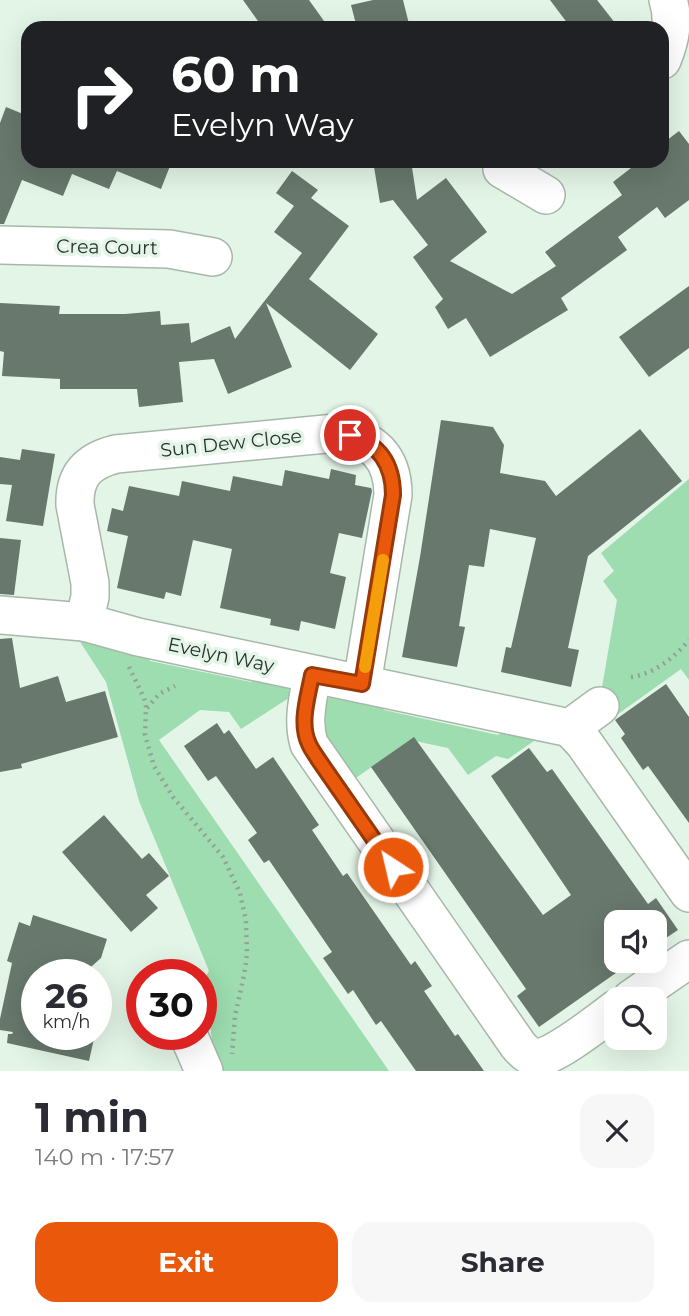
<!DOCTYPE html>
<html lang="en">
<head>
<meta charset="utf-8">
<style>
	:root { --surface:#fff; --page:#f7f7f7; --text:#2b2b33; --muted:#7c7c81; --accent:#ea580c }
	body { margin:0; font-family:Montserrat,sans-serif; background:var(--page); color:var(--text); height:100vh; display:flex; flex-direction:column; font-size:26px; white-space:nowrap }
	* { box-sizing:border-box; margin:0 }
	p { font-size:23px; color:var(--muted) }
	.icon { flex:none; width:38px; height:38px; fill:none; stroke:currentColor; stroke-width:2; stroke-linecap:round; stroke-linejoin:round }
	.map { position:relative; height:1071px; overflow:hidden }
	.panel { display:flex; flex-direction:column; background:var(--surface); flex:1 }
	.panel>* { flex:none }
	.hud { position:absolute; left:21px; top:21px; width:648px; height:147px; border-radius:21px; box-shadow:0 7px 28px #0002; background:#202124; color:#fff; overflow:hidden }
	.tools { position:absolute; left:604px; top:910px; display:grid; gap:14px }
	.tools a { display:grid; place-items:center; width:63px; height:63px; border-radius:14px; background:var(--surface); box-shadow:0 7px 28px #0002; font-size:35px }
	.speed { position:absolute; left:21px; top:959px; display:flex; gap:14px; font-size:35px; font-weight:700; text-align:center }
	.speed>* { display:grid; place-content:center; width:91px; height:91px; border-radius:50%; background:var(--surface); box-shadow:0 7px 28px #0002; line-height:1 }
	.speed small { font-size:18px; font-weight:400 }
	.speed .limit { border:10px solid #d22; background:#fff; color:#111 }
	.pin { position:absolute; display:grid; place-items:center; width:60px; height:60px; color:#fff; margin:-30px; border:4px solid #fff; border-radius:50%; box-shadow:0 2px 7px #0007 }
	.me { position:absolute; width:77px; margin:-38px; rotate:325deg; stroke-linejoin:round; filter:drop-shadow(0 0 5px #0008) }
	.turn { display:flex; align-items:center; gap:24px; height:147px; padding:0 35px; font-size:32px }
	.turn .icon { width:91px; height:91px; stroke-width:2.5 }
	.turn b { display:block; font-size:49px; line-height:60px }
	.round { display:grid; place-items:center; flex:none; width:74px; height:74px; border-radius:21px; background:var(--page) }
	.head { display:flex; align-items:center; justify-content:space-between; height:119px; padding:0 35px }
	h1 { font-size:42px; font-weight:700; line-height:52px }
	.button { display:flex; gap:14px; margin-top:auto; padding:14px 35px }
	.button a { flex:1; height:80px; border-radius:21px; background:var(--accent); color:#fff; font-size:28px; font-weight:700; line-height:80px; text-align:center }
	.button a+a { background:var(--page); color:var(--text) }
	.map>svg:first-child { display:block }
	.green { fill:#9dddaf }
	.building { fill:#68786c }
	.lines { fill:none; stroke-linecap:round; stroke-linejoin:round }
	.minor-casing { stroke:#a7b8ab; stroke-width:40 }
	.path { stroke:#93a096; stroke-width:4.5; stroke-dasharray:2 5; stroke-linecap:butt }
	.minor { stroke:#fff; stroke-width:37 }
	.route-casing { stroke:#983908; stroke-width:18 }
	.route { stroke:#ea580c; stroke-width:12 }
	.slow { stroke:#f59e0b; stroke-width:12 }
	.labels { text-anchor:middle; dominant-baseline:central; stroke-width:7; stroke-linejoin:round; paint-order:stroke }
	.street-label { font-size:19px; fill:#2c322d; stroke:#e3f5e7 }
</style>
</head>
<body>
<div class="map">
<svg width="689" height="1071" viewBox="0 0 689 1071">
	<rect width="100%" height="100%" fill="#e3f5e7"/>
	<!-- green -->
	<g class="green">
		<polygon points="689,479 689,680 681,669 593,732 601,693 617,600 603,581 614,571 601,553"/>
		<path d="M75,634L146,650L150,661L251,682L261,674L287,686L292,696L241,729L229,712L200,710L159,740L389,1071H216L208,1010C204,990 196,992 209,971L139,801L106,682Z"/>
		<polygon points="341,693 377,698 384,710 498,735 510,726 544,734 508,759 496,756 468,775 448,748 410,740 353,780 354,775 333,746 322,746 323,703 330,697"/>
	</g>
	<!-- building -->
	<g class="building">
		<polygon points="243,0 309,0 329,28 263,28"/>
		<polygon points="373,0 403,0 410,28 357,28 351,5"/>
		<polygon points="550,0 597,0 619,28 571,28"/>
		<polygon points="6,107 28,116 28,161 172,161 161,189 117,171 109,189 72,174 63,196 22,180 4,224 0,224 0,123"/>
		<polygon points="679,131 689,144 689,200 665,218 657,207 618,237 627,250 561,298 568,310 490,357 466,318 448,329 435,307 443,299 413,257 428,245 393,200 380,203 373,161 411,161 417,200 446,178 487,232 450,261 512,294 556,266 545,252 622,195 613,182 640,161 662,161 662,144"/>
		<polygon points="292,171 318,190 311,198 349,226 309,279 378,334 350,370 266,303 292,367 228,394 214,359 179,362 183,402 139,407 137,389 60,389 60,379 2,376 4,352 0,351 0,303 60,306 59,314 125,314 160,311 161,325 189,323 191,343 230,326 235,339 302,253 274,232 294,206 276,193"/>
		<polygon points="689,286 689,348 649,377 619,337"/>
		<polygon points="441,420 493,427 504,445 500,473 545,481 556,496 640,429 682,481 588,556 568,648 579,650 571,687 501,672 506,647 511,648 536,538 490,529 484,567 469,565 459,626 465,627 457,667 402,657 420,557"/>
		<polygon points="22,449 55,454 43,526 6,521 12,485 0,484 0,457 20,460"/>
		<polygon points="331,469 356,475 355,485 371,488 372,491 362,538 339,533 330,573 346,577 335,629 301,621 299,631 270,625 271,619 220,608 232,549 193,540 181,596 166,592 164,599 117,588 128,536 107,531 112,508 123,511 129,486 179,496 182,481 230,491 233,476 282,486 285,470 329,479"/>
		<polygon points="0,538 21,540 14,595 0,594"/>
		<polygon points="12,638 20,688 58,676 66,702 105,691 118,737 21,764 22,768 0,772 0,639"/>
		<polygon points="666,684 689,717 689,823 648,766 643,770 621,738 625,734 615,720"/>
		<polygon points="217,723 224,734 229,730 256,769 273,757 319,825 312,830 343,876 347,873 411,965 415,961 432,986 424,991 455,1036 458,1034 484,1071 416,1071 381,1021 376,1025 353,990 348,994 323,958 332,952 269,860 264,863 248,840 257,833 216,776 208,781 184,746"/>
		<polygon points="414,737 543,915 571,895 491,776 529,748 547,772 552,769 648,904 656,898 678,930 654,946 654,922 616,922 616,961 633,961 539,1027 517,996 526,989 371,767"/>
		<polygon points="104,815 142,859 149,853 169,876 146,895 158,908 131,932 62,852"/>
		<polygon points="33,915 107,939 101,958 82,975 37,975 37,1034 95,1034 89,1061 7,1043 8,1034 12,1034 13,1032 0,1030 0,1019 12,963 7,961 19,922 30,926"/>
	</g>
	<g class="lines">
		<!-- minor casing -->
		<g class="minor-casing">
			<g id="minor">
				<path d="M662,60C670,41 675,21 668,0"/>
				<polyline points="502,169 546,195"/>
				<polyline points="0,245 169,249 213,257"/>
				<polyline points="0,615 84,622 138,637 570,728 600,706"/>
				<path d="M84,622L90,597V583L75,505C74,475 88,461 116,454L336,433C373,438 393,457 393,495L362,684"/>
				<path d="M312,675C308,699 302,721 309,744L518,1045C523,1051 529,1057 536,1058C552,1059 601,1020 616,1009"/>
				<polyline points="570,728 584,743 689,893"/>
				<polyline points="631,999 689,959"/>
				<polyline points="188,1034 204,1071"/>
			</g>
		</g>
		<!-- path -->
		<g class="path">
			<polyline points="129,667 144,698 146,705 145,735 154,766 173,797 223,857 240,893 246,921 247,955 244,975 235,1016 232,1054"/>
			<path d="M631,677C654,674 674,658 689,640"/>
			<polyline points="147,708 159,694 175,686"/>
		</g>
		<!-- minor -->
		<use href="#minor" class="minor"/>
	</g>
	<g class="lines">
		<!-- route casing -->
		<g class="route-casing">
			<path id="route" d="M350,435C380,444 393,465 393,495L362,684L312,675C308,697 299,723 309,744C311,749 315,754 318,759L393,867"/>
		</g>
		<!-- route -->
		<use href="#route" class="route"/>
		<!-- slow -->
		<polyline class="slow" points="365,667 383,560"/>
	</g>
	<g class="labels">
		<!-- street labels -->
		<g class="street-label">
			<text transform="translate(107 247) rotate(1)">Crea Court</text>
			<text transform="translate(231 443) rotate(-6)">Sun Dew Close</text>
			<text transform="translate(221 655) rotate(12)">Evelyn Way</text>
		</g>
	</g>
</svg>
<div class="tools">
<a><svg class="icon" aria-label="sound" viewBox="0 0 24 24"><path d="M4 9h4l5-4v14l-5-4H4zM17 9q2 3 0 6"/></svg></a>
<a><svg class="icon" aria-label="search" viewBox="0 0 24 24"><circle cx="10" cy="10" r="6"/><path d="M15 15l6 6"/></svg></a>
</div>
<div class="speed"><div>26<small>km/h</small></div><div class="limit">30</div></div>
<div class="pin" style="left:350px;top:435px;background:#d93025"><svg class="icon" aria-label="arrive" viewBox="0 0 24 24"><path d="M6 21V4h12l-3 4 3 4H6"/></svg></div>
<svg class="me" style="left:393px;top:867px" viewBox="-20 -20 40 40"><circle r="17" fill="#ea580c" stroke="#fff" stroke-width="3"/><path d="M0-11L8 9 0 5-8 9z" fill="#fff"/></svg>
<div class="hud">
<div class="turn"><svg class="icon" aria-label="right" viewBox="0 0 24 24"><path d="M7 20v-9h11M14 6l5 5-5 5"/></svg><div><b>60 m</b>Evelyn Way</div></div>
</div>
</div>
<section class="panel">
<div class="head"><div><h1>1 min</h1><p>140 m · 17:57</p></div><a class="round"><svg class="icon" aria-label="close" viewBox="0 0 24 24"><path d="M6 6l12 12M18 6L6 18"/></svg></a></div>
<div class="button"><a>Exit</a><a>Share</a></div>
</section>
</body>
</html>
